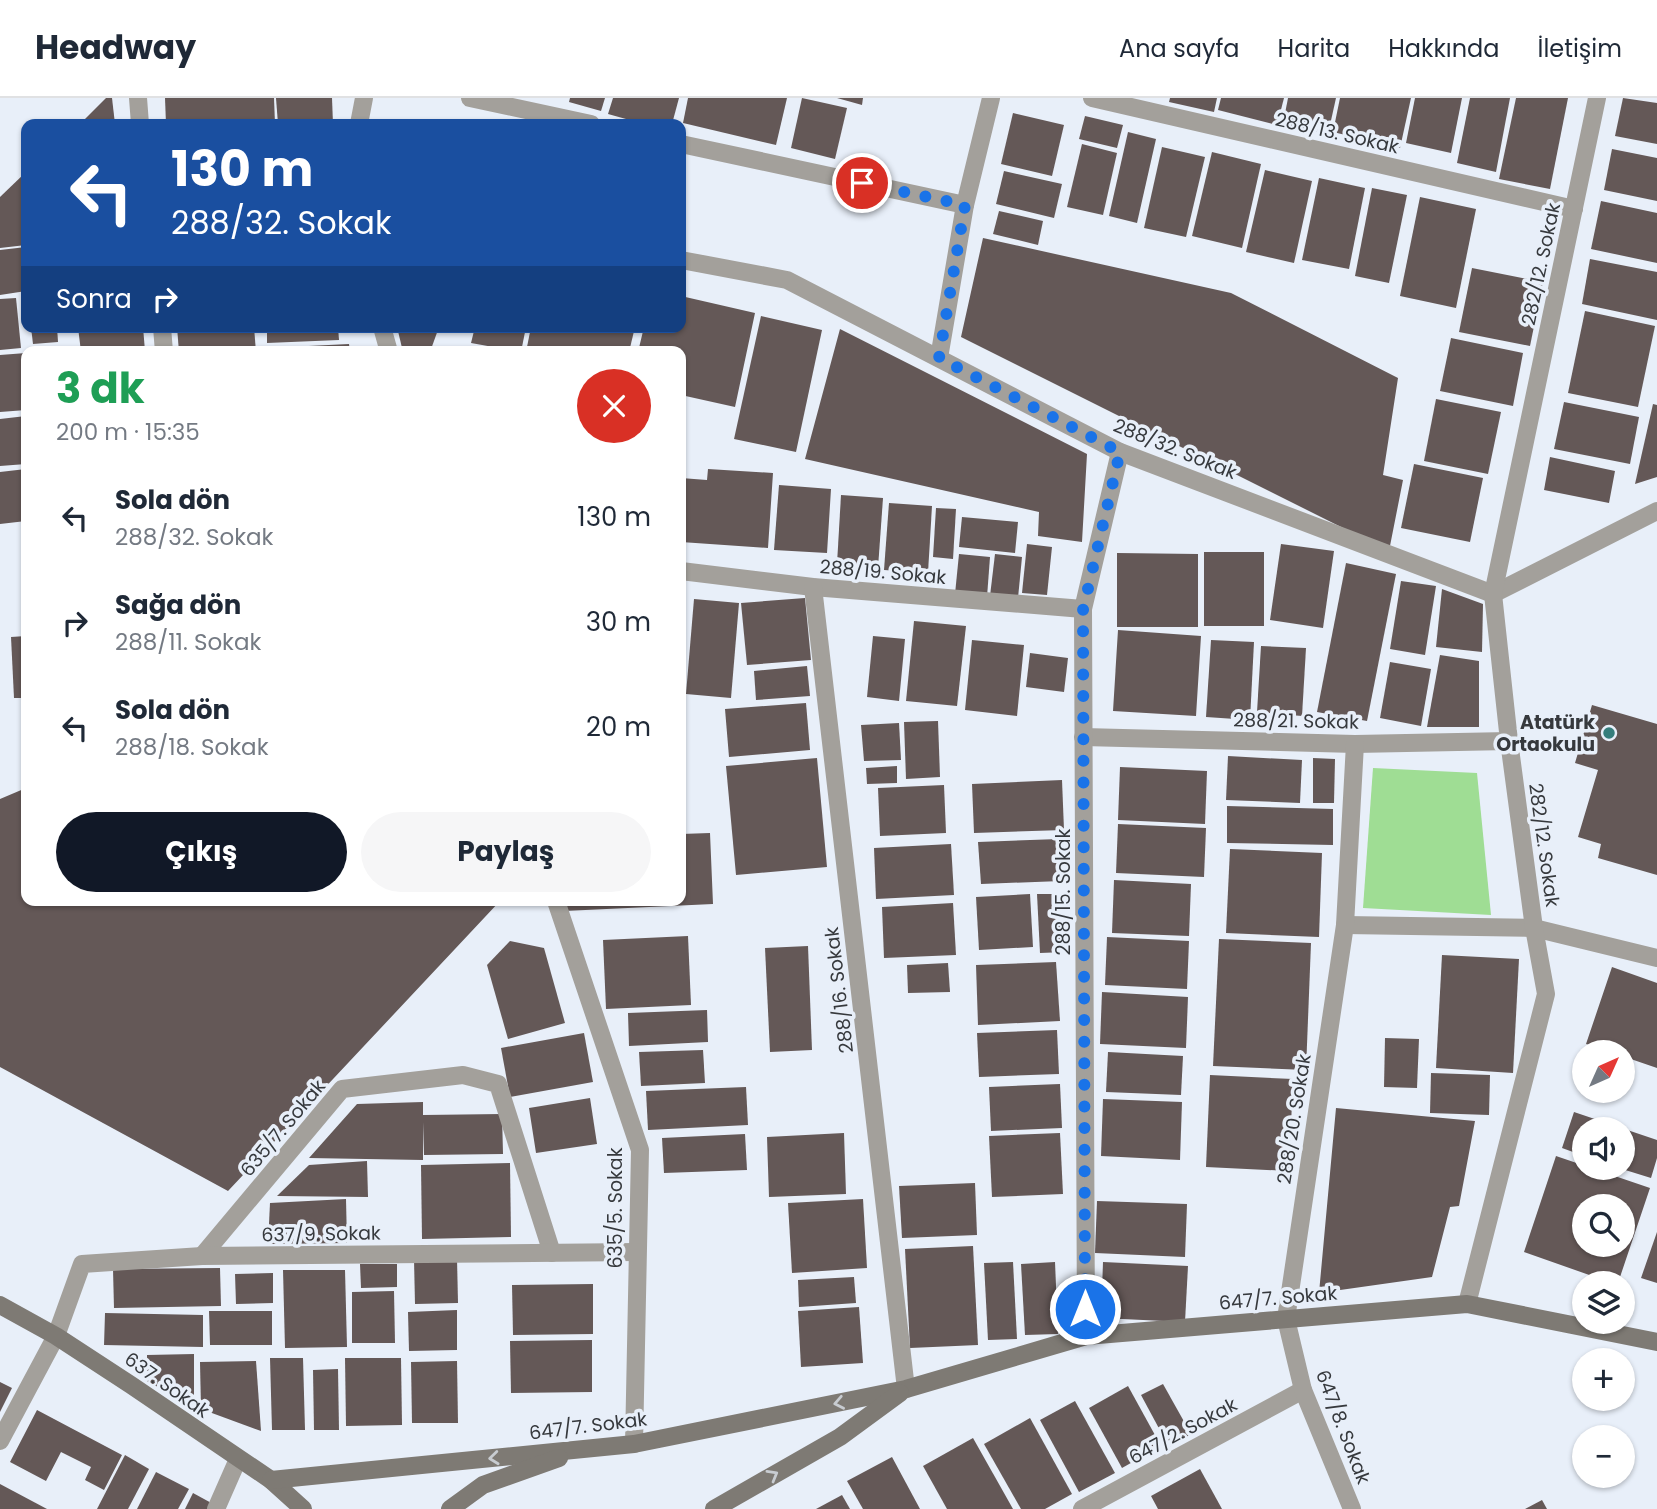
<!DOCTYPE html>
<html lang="tr">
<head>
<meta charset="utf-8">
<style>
	:root { --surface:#fff; --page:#f6f6f7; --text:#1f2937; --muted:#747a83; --line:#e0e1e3; --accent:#111827 }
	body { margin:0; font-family:Poppins,sans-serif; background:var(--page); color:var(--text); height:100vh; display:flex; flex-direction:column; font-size:26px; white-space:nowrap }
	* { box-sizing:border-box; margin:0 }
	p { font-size:23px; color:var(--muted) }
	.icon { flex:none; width:38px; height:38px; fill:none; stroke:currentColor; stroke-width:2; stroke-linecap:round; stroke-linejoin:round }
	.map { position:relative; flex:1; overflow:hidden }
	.panel { position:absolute; left:21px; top:248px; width:665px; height:560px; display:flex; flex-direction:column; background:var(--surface); border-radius:14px; box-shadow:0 2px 5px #0004 }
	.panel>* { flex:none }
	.top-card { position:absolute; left:21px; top:21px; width:665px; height:214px; border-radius:14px; box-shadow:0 2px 5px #0004; background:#1a4fa0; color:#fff; overflow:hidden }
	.needle { width:46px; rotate:45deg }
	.tools { position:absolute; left:1572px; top:942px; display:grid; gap:14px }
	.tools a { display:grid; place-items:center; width:63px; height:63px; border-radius:50%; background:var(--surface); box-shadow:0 2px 5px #0004; font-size:35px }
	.pin { position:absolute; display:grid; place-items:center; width:60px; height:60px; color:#fff; margin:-30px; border:4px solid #fff; border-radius:50%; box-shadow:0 2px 7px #0007 }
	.me { position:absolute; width:77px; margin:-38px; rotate:0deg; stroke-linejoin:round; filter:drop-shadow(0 0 5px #0008) }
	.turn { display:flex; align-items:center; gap:24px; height:147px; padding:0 35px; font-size:32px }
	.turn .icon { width:91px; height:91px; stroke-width:2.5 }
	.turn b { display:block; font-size:49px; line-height:60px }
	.then { display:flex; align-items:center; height:66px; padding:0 35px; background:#0003; gap:14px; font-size:26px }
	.round { display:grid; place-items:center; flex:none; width:74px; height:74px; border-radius:37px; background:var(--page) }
	.summary { display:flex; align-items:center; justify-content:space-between; height:119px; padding:0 35px }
	h1 { font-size:42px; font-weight:700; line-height:52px; color:#1e9e55 }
	.primary-button { display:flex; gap:14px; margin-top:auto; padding:14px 35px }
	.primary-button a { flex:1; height:80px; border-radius:42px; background:var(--accent); color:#fff; font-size:28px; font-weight:700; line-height:80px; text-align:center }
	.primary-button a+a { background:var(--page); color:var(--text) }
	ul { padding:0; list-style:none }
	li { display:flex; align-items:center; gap:21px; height:105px; padding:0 35px }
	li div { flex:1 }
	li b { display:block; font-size:26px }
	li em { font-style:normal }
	header { display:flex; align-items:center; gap:42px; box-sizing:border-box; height:98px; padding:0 35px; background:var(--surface); border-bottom:2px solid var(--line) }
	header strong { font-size:33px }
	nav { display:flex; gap:38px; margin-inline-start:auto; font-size:24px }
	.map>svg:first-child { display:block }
	.green { fill:#9fdd94 }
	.building { fill:#645857; fill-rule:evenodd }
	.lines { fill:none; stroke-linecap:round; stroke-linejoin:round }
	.street { stroke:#a3a09b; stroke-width:18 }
	.secondary { stroke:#7e7a74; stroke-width:18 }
	.oneway { stroke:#c8ccd1 }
	.route { stroke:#1a73e8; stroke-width:12; stroke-dasharray:0 21.6 }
	.poi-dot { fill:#357e7c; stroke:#e8eff9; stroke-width:2.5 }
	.labels { text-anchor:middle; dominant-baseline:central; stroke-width:7; stroke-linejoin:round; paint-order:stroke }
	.street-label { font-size:19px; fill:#36393d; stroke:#e8eff9 }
	.poi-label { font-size:19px; font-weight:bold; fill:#36393d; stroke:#e8eff9; text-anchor:end }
</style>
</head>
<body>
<header>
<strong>Headway</strong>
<nav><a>Ana sayfa</a><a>Harita</a><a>Hakkında</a><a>İletişim</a></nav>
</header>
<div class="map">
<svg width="1657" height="1411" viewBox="0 0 1657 1411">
	<rect width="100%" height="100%" fill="#e8eff9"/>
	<!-- green -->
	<polygon class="green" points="1373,670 1477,675 1491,817 1363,810"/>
	<!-- building -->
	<g class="building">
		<polygon points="106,0 112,0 115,26 80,26"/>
		<polygon points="165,0 274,0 275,26 166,26"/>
		<polygon points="276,0 332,0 333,26 278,26"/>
		<polygon points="570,0 605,0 601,13 569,4"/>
		<polygon points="613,0 679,0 672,26 644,26 608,16"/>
		<polygon points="688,0 787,0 776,47 683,25"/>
		<polygon points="802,0 847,10 835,61 791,50"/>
		<polygon points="837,0 863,0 862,7"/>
		<polygon points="1170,0 1217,0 1214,14 1169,4"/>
		<polygon points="1221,0 1284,0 1277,27 1218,12"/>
		<polygon points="1288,0 1336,0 1328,36 1283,26"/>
		<polygon points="1340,0 1411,0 1400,50 1333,34"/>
		<polygon points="1415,0 1462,0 1451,55 1406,45"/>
		<polygon points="1470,0 1510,0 1496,74 1457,65"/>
		<polygon points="1516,0 1568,0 1550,91 1499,81"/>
		<polygon points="1623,0 1657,5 1657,46 1615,38"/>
		<polygon points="1013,15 1064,27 1052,78 1001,66"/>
		<polygon points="1085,18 1123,27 1117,50 1079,41"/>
		<polygon points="1128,34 1156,41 1137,125 1109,118"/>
		<polygon points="1082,46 1117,55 1103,117 1067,109"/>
		<polygon points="1162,49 1205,59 1186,139 1144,130"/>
		<polygon points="1612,51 1657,60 1657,103 1604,92"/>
		<polygon points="1212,54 1261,66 1242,150 1192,138"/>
		<polygon points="1265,72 1312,83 1294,165 1246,154"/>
		<polygon points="1004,73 1062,86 1054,120 996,106"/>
		<polygon points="26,74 26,147 0,150 0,99"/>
		<polygon points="1319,80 1365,90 1349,171 1302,162"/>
		<polygon points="1372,90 1407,97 1389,185 1355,178"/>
		<polygon points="1420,99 1476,111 1456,210 1400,198"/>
		<polygon points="1601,103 1657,115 1657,165 1591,151"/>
		<polygon points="999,113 1043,123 1038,147 993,136"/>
		<polygon points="983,140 1231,195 1398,280 1383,377 1403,382 1389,453 961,239"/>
		<polygon points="26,149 26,193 0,197 0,152"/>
		<polygon points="1590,161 1657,174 1657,222 1582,206"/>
		<polygon points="1472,170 1543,184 1530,248 1459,234"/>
		<polygon points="681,198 755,215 735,309 681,297 681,254 638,254 644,229 681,229"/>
		<polygon points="16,200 21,250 0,252 0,201"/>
		<polygon points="1585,213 1655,228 1638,309 1568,295"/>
		<polygon points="761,218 822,232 796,354 734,341"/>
		<polygon points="31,229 57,229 58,244 33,246"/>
		<polygon points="78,229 143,229 145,253 81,254"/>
		<polygon points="177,229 254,229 256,254 179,254"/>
		<polygon points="267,229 338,229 339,242 267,245"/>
		<polygon points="397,229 439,229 430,254 403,254"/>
		<polygon points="475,229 526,229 521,254 471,245"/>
		<polygon points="531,229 635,229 629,254 526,254"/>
		<polygon points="840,231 1087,356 1082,444 1038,438 1039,414 805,361"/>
		<polygon points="1451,240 1523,255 1513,308 1440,293"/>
		<polygon points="349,246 350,254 268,254 268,250"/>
		<polygon points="26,255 26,312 0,314 0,257"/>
		<polygon points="1436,301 1501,314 1488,376 1424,363"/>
		<polygon points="1564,304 1639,319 1630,366 1554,351"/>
		<polygon points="1653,306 1657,307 1657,379 1635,386"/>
		<polygon points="26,318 26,366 0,368 0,321"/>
		<polygon points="1550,359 1615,373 1609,405 1544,392"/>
		<polygon points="1414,366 1483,380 1470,444 1401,430"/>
		<polygon points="26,371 26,423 0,426 0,374"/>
		<polygon points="708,371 773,375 768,450 681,444 681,380 707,382"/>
		<polygon points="779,387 831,391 827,455 774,452"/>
		<polygon points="841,397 883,400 878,470 837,466"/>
		<polygon points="889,405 932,408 928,475 884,472"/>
		<polygon points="936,410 956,411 953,461 933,459"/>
		<polygon points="962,419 1018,424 1015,455 959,449"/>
		<polygon points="1027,446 1052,449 1047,497 1022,495"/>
		<polygon points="1281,446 1334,453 1323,530 1270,522"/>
		<rect x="1204" y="454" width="60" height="74"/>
		<polygon points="1117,455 1198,456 1198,529 1117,529"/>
		<polygon points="959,456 990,459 987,499 955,496"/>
		<polygon points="995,456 1022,459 1018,500 990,498"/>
		<polygon points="1346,465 1396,476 1367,623 1317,614"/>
		<polygon points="1401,483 1436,488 1425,557 1390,551"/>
		<polygon points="1442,491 1483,506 1482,554 1436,549"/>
		<polygon points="805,500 811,562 747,567 741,505"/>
		<polygon points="694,501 739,505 731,600 686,596"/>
		<polygon points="914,523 966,528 957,608 906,603"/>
		<polygon points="1118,532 1201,538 1196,618 1113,613"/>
		<polygon points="26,538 26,600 14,600 11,539"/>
		<polygon points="873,538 905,541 899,603 867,599"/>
		<polygon points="972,542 1024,547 1017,618 965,612"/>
		<polygon points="1211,542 1254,544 1250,622 1206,619"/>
		<polygon points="1261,548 1306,550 1302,618 1257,614"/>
		<polygon points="1030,555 1068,560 1064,594 1026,589"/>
		<polygon points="1440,557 1479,563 1479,629 1427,629"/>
		<polygon points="1390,564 1431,571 1421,628 1380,620"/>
		<polygon points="807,568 810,598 756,602 754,573"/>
		<polygon points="806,605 810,652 729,659 725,611"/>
		<polygon points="1592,607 1657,626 1657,777 1598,760 1601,746 1578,739 1598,672 1575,665"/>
		<polygon points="938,623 940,679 906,681 904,624"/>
		<polygon points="899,625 901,662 864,663 861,627"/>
		<polygon points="1228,658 1302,662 1300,705 1226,702"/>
		<polygon points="817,660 827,769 736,777 726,668"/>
		<polygon points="1313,660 1335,661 1334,705 1313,705"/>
		<polygon points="897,668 897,685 867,686 866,670"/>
		<polygon points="1120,669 1207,673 1205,726 1118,722"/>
		<polygon points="1062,682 1064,732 974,735 972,686"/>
		<polygon points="944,687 946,735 880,738 878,690"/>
		<polygon points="26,690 26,803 500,803 228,1093 0,969 0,701"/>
		<polygon points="1227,708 1333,711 1333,747 1227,745"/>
		<polygon points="1118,726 1206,730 1204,779 1116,775"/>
		<polygon points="710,735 713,806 564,813 564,803 681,803 681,736"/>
		<polygon points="1059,741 1061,783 981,786 978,744"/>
		<polygon points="951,746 954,797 876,801 874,750"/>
		<polygon points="1230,751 1322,755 1319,839 1226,835"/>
		<polygon points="1114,782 1191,786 1189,838 1112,835"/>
		<polygon points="1030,796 1033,849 979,852 976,799"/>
		<polygon points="1037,796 1062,796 1065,854 1040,855"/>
		<polygon points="953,805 956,857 884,860 882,809"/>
		<polygon points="688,838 691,907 606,911 603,842"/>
		<polygon points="1107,839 1189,843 1187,891 1105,887"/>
		<polygon points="1219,841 1311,845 1306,972 1213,968"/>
		<polygon points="510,843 544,850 565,925 508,941 487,867"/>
		<polygon points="808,848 812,952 770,954 765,850"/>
		<polygon points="1442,857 1519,861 1513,975 1436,970"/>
		<polygon points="1056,864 1060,923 978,927 976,867"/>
		<polygon points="948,865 950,894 908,895 907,867"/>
		<polygon points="1612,869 1657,885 1657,970 1622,958 1622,954 1610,954 1586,946"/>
		<polygon points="1102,894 1188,899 1186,950 1100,946"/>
		<polygon points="707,912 708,944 629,948 628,915"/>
		<polygon points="1057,932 1059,976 979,979 977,935"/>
		<polygon points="584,935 593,984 510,999 501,950"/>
		<polygon points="1385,940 1419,941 1417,990 1384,989"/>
		<polygon points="703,952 705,985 641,988 639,954"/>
		<polygon points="1108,954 1183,958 1181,997 1106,994"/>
		<polygon points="1431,975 1490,977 1489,1017 1430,1015"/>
		<polygon points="1210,977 1293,981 1289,1073 1206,1069"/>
		<polygon points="1060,986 1062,1030 991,1033 989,989"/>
		<polygon points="746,989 748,1027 648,1032 646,993"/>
		<polygon points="590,1000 597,1046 536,1055 529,1010"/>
		<polygon points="1103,1001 1182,1004 1180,1062 1101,1058"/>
		<polygon points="423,1004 423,1017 502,1016 503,1056 424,1057 423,1024 423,1062 309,1060 357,1006"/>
		<polygon points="1336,1010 1475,1023 1459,1108 1450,1109 1432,1179 1319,1195"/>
		<polygon points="1574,1014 1657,1042 1657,1060 1651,1080 1622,1071 1622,1031 1584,1031 1584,1058 1562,1050"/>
		<polygon points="844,1035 846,1096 769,1099 767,1039"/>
		<polygon points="1060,1035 1063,1096 992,1099 989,1038"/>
		<polygon points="745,1036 747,1072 664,1075 662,1040"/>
		<path d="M1556,1058L1650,1090L1618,1185H1612L1524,1154ZM1584,1108H1622V1146H1584Z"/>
		<polygon points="367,1063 368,1099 277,1098 309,1067"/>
		<polygon points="510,1065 511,1139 422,1141 421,1067"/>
		<polygon points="975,1085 977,1137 902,1140 899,1088"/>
		<polygon points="346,1101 347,1145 268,1146 270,1105"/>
		<polygon points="863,1101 867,1170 792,1175 788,1105"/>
		<polygon points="1097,1103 1187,1106 1185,1159 1095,1155"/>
		<polygon points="1657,1134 1657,1185 1641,1180"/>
		<polygon points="973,1148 978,1247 910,1250 905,1151"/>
		<polygon points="457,1160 458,1205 415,1206 414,1161"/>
		<polygon points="1013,1164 1017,1241 988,1242 984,1165"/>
		<polygon points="1055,1164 1058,1236 1025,1237 1021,1166"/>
		<polygon points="1103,1164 1188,1168 1185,1224 1101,1220"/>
		<polygon points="360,1166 397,1166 397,1189 361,1190"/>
		<polygon points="220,1170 221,1208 114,1210 113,1171"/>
		<polygon points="283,1172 345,1172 347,1249 285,1250"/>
		<polygon points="273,1175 273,1205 236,1206 235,1176"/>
		<polygon points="854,1179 856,1205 799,1209 798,1182"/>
		<polygon points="593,1186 593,1236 513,1237 512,1187"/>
		<polygon points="394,1193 395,1245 352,1245 352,1194"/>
		<polygon points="859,1209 863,1265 801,1269 798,1213"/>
		<polygon points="457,1212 457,1252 409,1253 408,1214"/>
		<polygon points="209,1213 272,1213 272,1247 210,1247"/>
		<polygon points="105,1215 203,1217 203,1249 104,1247"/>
		<polygon points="592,1242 592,1294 511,1295 510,1243"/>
		<polygon points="194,1256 194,1309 147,1283 147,1257"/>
		<polygon points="270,1260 303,1260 305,1332 272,1332"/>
		<polygon points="345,1260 401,1260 402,1327 346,1328"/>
		<polygon points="256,1263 261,1333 201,1311 200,1264"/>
		<polygon points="457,1263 458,1325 412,1325 411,1264"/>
		<polygon points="338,1271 339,1332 314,1332 313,1272"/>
		<polygon points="0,1284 12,1290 0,1314"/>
		<polygon points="1163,1286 1191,1336 1169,1349 1141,1297"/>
		<polygon points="1128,1288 1161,1348 1122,1370 1089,1310"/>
		<polygon points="1075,1303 1115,1375 1079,1394 1040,1322"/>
		<polygon points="37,1312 122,1357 104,1392 85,1382 91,1369 61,1354 46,1383 10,1364"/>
		<polygon points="1030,1320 1072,1396 1045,1411 1021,1411 984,1346"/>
		<polygon points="973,1340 1013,1411 947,1411 923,1368"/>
		<polygon points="125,1357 149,1371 128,1411 97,1411"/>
		<polygon points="892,1359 920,1411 863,1411 847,1383"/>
		<polygon points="1200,1371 1222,1411 1158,1411 1151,1398"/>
		<polygon points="156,1374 189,1391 178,1411 137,1411"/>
		<polygon points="0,1386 47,1411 0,1411"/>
		<polygon points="193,1395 215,1407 212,1411 185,1411"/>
		<polygon points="842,1397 850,1411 816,1411"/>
		<polygon points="1542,1402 1547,1411 1525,1411"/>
	</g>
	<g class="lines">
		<!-- street -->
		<g class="street">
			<polyline points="138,0 140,26"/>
			<polyline points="470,0 591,26"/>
			<polyline points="1092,0 1574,111"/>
			<polyline points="359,26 364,0"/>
			<polyline points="681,46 965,107"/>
			<polyline points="681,162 787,182 1120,354 1493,496 1657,413"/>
			<polyline points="162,229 164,254"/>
			<polyline points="382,229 389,254"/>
			<polyline points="939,260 965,107 991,0"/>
			<polyline points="681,473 813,489 1083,511"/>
			<polyline points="813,489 906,1291"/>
			<polyline points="1083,639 1355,646 1509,643"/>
			<polyline points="556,803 640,1052 634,1346"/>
			<polyline points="1345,827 1534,830 1657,860"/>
			<polyline points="202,1158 342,991 463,977 498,986 552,1155"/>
			<polyline points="1467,1206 1546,896 1534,830 1509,643 1493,496 1597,0"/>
			<polyline points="1086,1238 1083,511 1120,354"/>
			<polyline points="0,1343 56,1238 82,1166 202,1158 637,1154"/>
			<polyline points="216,1411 238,1361"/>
			<polyline points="1082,1411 1303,1292"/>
			<polyline points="1352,1411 1303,1292 1286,1221 1345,827 1355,646"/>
		</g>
		<!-- secondary -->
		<g class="secondary">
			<polyline points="0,1207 56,1238 131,1287 271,1382 303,1411"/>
			<polyline points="271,1382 634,1346 906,1291 1086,1238 1467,1206 1657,1244"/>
			<polyline points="450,1411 483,1387 559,1360"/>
			<polyline points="714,1411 840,1339 900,1295"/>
		</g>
	</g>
	<!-- one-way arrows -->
	<defs><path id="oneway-chevron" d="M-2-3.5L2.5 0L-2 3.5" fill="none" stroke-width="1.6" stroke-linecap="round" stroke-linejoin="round" transform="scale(1.75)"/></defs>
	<g class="oneway">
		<use href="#oneway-chevron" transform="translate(839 1305) rotate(169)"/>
		<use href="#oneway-chevron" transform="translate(494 1360) rotate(174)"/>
		<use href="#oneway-chevron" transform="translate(773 1377) rotate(-30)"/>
	</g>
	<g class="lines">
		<!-- route -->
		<polyline class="route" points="862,85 965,107 939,260 1120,354 1083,512 1085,1211"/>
	</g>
	<!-- markers -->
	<circle class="poi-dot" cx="1609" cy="635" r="7"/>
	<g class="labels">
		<!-- street labels -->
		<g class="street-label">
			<text transform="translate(1337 35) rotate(13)">288/13. Sokak</text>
			<text transform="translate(1541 166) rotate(-78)">282/12. Sokak</text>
			<text transform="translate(1175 351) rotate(22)">288/32. Sokak</text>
			<text transform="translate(883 474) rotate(5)">288/19. Sokak</text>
			<text transform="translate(1296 623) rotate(1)">288/21. Sokak</text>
			<text transform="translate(1544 747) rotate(82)">282/12. Sokak</text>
			<text transform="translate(1063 794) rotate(-90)">288/15. Sokak</text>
			<text transform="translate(839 892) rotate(-97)">288/16. Sokak</text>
			<text transform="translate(1294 1021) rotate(-81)">288/20. Sokak</text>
			<text transform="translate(283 1030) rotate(-50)">635/7. Sokak</text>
			<text transform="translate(615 1110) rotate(-90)">635/5. Sokak</text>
			<text transform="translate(321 1136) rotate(-1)">637/9. Sokak</text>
			<text transform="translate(1278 1200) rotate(-5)">647/7. Sokak</text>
			<text transform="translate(167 1287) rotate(35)">637. Sokak</text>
			<text transform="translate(588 1328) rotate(-7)">647/7. Sokak</text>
			<text transform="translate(1343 1329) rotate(69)">647/8. Sokak</text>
			<text transform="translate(1183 1333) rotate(-28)">647/2. Sokak</text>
		</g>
		<!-- poi labels -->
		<g class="poi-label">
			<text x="1595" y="624">Atatürk<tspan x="1595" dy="22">Ortaokulu</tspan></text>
		</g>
	</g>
</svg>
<div class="tools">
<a><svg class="needle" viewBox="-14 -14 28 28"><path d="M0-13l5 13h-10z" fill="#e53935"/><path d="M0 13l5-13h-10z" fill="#747a83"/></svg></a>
<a><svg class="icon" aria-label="sound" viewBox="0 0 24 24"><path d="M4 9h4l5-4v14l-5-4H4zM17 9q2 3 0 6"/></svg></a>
<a><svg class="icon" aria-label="search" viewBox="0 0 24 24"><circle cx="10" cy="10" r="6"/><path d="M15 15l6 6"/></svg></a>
<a><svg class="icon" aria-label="layers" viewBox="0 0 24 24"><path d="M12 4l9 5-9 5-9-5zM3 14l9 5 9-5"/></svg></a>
<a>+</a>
<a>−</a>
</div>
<div class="pin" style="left:862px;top:85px;background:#d93025"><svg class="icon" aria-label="arrive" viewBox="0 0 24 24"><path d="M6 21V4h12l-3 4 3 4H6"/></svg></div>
<svg class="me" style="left:1085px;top:1211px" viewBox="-20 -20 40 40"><circle r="17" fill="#1a73e8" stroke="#fff" stroke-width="3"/><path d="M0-11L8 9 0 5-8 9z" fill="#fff"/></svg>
<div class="top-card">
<div class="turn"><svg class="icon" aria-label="left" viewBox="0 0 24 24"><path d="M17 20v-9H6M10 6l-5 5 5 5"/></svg><div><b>130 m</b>288/32. Sokak</div></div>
<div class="then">Sonra<svg class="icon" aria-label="right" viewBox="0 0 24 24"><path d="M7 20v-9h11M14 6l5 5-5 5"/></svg></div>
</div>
<section class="panel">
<div class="summary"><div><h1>3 dk</h1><p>200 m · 15:35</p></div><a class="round" style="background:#d93025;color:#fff"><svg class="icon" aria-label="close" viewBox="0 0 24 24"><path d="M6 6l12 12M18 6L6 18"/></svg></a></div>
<ul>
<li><svg class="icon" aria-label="left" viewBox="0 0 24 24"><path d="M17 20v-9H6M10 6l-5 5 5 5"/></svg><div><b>Sola dön</b><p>288/32. Sokak</p></div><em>130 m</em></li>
<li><svg class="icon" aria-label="right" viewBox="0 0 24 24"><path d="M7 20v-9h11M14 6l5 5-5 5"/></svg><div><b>Sağa dön</b><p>288/11. Sokak</p></div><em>30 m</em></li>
<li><svg class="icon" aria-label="left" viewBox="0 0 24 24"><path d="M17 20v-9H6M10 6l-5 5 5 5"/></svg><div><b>Sola dön</b><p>288/18. Sokak</p></div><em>20 m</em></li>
</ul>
<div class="primary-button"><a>Çıkış</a><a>Paylaş</a></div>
</section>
</div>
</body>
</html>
